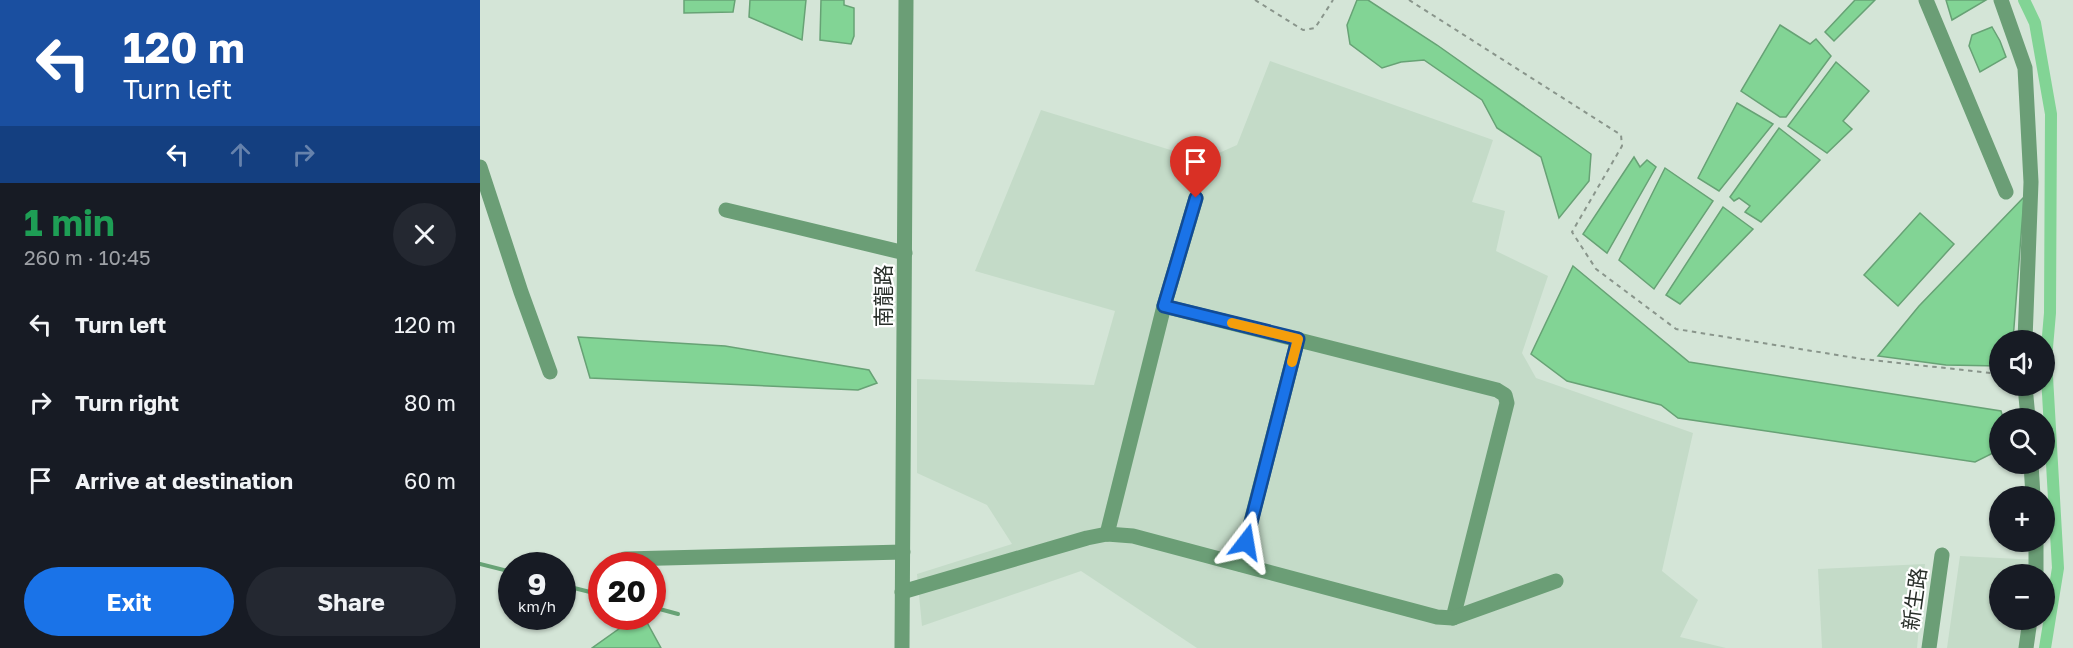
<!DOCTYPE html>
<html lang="en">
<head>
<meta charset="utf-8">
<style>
	:root { --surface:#171b24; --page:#242831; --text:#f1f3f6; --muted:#9ea1a6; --accent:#1a73e8 }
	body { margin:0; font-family:"Golos Text","Noto Sans TC",sans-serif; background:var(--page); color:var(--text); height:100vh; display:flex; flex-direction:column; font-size:22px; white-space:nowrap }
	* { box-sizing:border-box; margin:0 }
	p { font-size:20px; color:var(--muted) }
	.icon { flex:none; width:33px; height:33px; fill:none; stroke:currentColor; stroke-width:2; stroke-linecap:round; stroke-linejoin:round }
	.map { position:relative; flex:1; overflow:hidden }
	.drawer { display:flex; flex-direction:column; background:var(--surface); width:480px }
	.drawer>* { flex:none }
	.guide { background:#1a4fa0; color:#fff; overflow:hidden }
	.fabs { position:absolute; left:1509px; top:330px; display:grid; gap:12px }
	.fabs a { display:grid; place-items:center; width:66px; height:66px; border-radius:50%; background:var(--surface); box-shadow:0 2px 4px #0004; font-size:30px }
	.speed { position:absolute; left:18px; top:552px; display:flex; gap:12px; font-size:30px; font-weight:700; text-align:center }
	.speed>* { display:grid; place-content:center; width:78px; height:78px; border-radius:50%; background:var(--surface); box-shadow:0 2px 4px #0004; line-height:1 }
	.speed small { font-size:15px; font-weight:400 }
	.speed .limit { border:9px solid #d22; background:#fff; color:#111 }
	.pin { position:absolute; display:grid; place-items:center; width:51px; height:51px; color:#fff; margin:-62px -26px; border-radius:50% 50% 50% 0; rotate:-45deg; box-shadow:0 0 6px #0007 }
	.pin .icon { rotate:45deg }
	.me { position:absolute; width:66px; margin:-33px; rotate:14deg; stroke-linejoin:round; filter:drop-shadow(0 0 4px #0008) }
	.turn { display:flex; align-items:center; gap:21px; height:126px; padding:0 24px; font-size:27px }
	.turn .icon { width:78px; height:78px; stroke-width:2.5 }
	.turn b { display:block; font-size:42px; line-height:51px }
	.lanes { display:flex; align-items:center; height:57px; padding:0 24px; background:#0003; justify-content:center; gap:30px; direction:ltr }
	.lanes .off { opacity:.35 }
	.round { display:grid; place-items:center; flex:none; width:63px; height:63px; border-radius:32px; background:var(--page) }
	.head { display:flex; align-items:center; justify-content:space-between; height:102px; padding:0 24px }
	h1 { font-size:36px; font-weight:700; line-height:45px; color:#1e9e55 }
	.button { display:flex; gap:12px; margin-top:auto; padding:12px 24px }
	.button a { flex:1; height:69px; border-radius:36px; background:var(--accent); color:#fff; font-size:24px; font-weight:700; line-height:69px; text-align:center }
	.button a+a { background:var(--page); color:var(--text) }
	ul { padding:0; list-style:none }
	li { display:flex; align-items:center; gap:18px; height:78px; padding:0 24px }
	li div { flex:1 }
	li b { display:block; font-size:22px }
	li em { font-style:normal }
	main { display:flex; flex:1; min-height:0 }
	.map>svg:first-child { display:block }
	.built { fill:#c4dbc8 }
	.water { fill:#82d495; stroke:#67a275; stroke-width:1.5 }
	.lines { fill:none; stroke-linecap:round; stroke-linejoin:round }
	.stream { stroke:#67a275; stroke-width:4 }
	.canal { stroke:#82d495; stroke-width:12 }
	.path { stroke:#89958b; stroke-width:2; stroke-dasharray:4.5 4.5; stroke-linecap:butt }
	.minor { stroke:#6b9e76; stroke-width:15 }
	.route-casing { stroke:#114b97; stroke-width:15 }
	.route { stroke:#1a73e8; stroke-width:10 }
	.slow { stroke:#f59e0b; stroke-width:10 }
	.labels { text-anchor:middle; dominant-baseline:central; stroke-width:4.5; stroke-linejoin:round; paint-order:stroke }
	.street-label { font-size:21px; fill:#292f2a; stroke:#fff }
</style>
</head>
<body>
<main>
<section class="drawer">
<div class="guide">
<div class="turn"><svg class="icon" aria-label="left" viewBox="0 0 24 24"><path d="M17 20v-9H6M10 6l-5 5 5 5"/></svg><div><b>120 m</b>Turn left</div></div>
<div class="lanes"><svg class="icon" aria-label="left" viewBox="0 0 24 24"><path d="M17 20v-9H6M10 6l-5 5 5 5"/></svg><svg class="icon off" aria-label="ahead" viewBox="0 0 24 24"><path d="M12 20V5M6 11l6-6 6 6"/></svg><svg class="icon off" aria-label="right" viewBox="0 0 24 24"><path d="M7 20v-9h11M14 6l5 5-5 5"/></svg></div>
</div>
<div class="head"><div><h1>1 min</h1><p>260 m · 10:45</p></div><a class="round"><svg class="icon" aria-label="close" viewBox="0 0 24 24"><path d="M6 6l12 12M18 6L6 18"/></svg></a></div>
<ul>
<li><svg class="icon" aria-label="left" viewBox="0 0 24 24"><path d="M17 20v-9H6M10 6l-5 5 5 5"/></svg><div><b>Turn left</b></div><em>120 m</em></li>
<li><svg class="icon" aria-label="right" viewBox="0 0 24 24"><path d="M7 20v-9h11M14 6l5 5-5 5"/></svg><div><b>Turn right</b></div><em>80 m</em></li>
<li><svg class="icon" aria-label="arrive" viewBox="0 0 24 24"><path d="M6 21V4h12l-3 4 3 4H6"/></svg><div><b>Arrive at destination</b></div><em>60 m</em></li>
</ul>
<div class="button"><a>Exit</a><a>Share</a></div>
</section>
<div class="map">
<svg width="1593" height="648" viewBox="0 0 1593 648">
	<rect width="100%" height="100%" fill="#d4e5d7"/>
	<!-- built -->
	<g class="built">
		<polygon points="790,61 1013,140 992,202 1025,211 1016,251 1068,276 1042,353 1056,378 1213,433 1182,571 1218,600 1200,637 1246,648 717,648 601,571 442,626 437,574 532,544 507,505 437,473 437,379 614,385 635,311 495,271 561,110 723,160 757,145"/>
		<polygon points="1480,556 1561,560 1558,574 1520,574 1520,620 1549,620 1544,648 1467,648"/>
		<polygon points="1445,564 1437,648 1342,648 1338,569"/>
	</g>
	<!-- water -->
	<g class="water">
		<polygon points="204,0 255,0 253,12 204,13"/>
		<polygon points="270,0 326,0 322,40 269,17"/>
		<polygon points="341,0 364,0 364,5 374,8 374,36 371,44 340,40"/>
		<polygon points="877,0 888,0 957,45 1111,154 1109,181 1079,218 1061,157 1017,128 1002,100 944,60 921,62 902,68 870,44 867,25"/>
		<polygon points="1375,0 1395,0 1354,41 1345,32"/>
		<polygon points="1466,0 1506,0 1472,20"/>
		<polygon points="1300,25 1330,44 1336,39 1351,56 1306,117 1300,117 1261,91"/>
		<polygon points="1512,27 1520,41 1526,57 1500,72 1489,46 1492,35"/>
		<polygon points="1356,62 1389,91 1363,121 1372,129 1347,153 1308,126"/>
		<polygon points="1257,103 1293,124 1239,191 1218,178"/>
		<polygon points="1299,128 1340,160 1281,222 1265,212 1270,206 1259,198 1254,201 1250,197"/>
		<polygon points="1154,157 1160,167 1167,160 1176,167 1127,253 1103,234"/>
		<polygon points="1185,168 1233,201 1174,289 1139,260"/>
		<polygon points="1544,197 1533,340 1520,340 1519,366 1466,365 1398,356 1439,306"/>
		<polygon points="1243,207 1273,229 1200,304 1186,295"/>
		<polygon points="1440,213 1474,244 1418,306 1384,275"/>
		<polygon points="1093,266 1209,362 1521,411 1523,418 1520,418 1519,450 1495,462 1198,418 1181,405 1087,381 1051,354"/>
		<polygon points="98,337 245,346 389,370 397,383 378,390 110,378"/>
		<polygon points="157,616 164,617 181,648 112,648"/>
	</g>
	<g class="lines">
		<!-- stream -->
		<g class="stream">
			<polyline points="0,564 32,572"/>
			<polyline points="82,585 122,595"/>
			<polyline points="172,607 198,614"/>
		</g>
		<!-- canal -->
		<polyline class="canal" points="1544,0 1555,23 1571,114 1570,313 1566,359 1578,568 1565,648"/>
		<!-- path -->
		<g class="path">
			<polyline points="775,0 823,30 835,28 853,0"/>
			<polyline points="929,0 1141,135 1142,146 1092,232 1116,269 1196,329 1382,359 1520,374"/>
		</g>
		<!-- minor -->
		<g class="minor">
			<polyline points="1446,0 1526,192"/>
			<polyline points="1521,0 1545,68 1551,182 1545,340"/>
			<polyline points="0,167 41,292 70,372"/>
			<polyline points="246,210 425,253"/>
			<polyline points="684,306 1017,390 1025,395 1027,403 973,618"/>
			<polyline points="1545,386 1548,418"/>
			<polyline points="1551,464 1553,496"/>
			<polyline points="627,534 684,306 716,198"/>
			<polyline points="145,559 423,552"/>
			<polyline points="760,564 818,339"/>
			<polyline points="1556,574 1556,542"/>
			<polyline points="422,592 607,538 627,534 653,536 957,617 973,618 1076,581"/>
			<polyline points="422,648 426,0"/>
			<polyline points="1449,648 1462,555"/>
			<polyline points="1546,648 1550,620"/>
		</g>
	</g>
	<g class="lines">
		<!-- route casing -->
		<g class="route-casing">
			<polyline id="route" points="716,198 684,306 818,339 766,542"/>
		</g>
		<!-- route -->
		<use href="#route" class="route"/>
		<!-- slow -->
		<polyline class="slow" points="752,323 818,339 812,362"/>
	</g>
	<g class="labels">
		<!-- street labels -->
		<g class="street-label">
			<text transform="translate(403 296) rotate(-90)">南龍路</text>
			<text transform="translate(1434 599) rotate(-82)">新生路</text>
		</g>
	</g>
</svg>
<div class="fabs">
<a><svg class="icon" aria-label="sound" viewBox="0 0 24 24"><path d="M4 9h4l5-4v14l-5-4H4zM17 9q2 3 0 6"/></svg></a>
<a><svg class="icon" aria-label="search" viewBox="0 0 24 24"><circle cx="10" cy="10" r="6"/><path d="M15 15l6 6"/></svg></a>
<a>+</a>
<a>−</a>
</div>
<div class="speed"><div>9<small>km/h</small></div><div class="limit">20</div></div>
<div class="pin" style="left:716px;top:198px;background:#d93025"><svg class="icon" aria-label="arrive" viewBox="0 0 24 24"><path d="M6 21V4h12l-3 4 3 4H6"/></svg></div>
<svg class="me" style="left:766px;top:542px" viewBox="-20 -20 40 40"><path d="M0-17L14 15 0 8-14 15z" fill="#1a73e8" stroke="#fff" stroke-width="4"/></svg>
</div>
</main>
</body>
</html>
